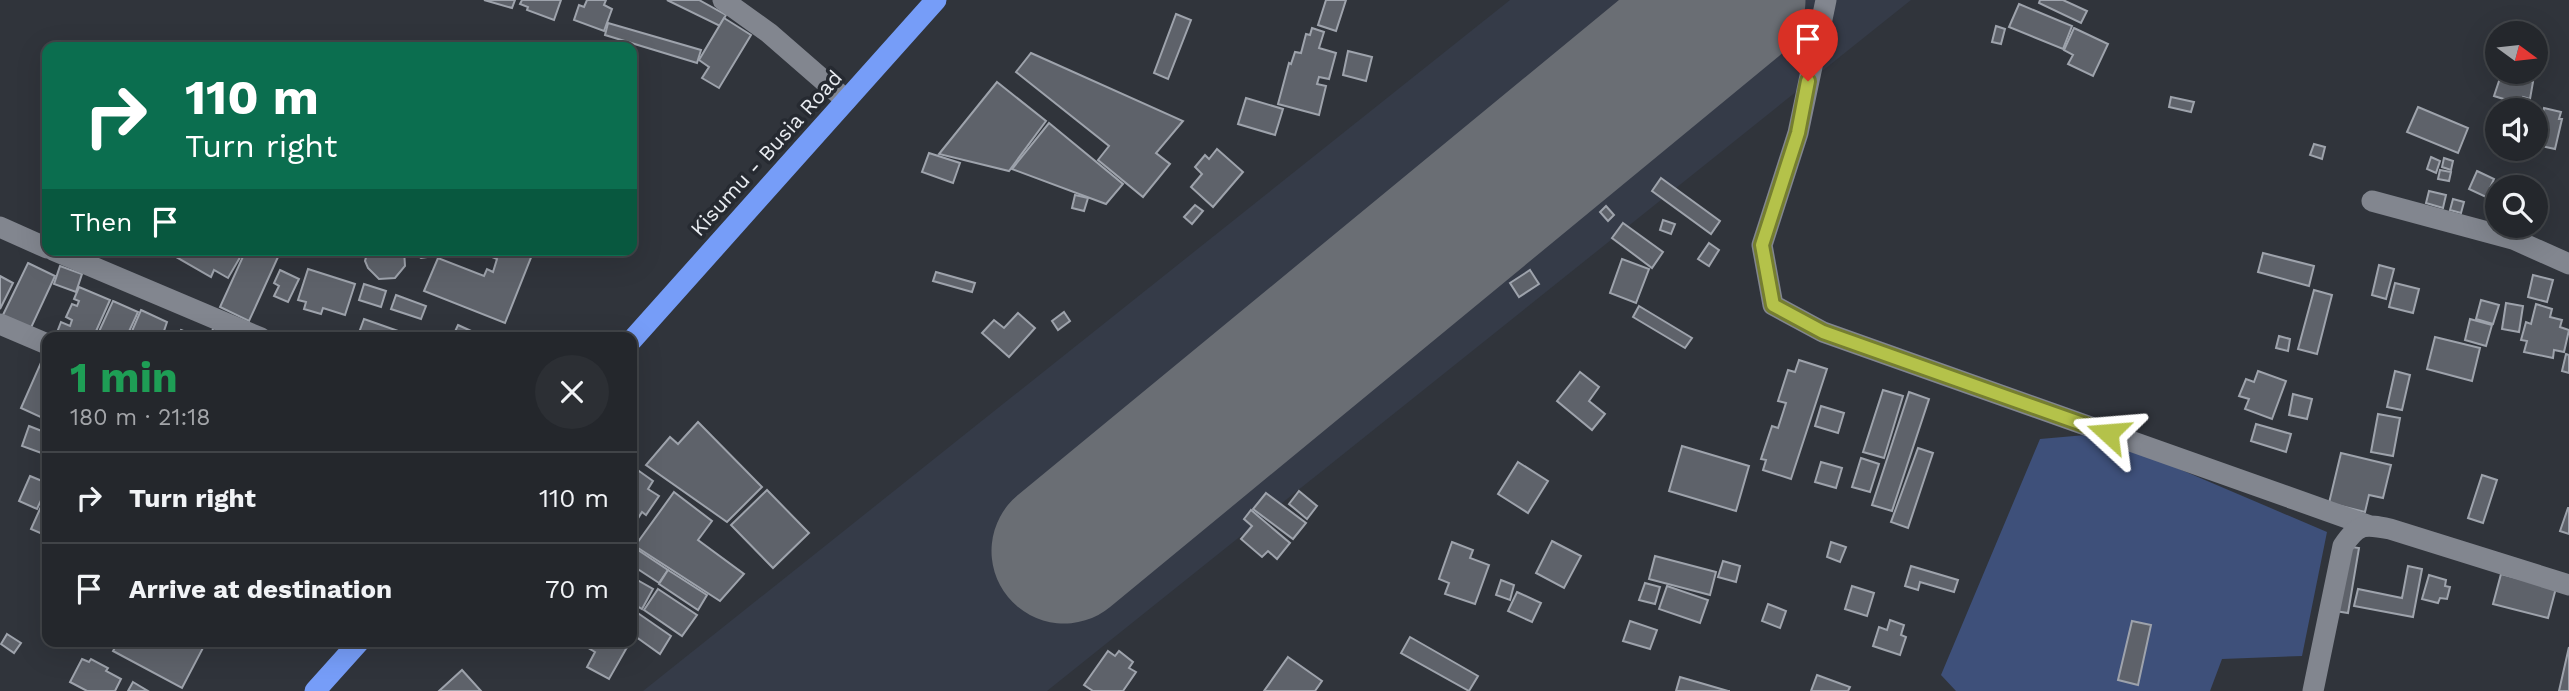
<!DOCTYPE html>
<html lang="en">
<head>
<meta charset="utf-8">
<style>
	:root { --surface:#24272c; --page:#2c2f34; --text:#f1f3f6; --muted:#a3a5a9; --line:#414448 }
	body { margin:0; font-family:"Work Sans",sans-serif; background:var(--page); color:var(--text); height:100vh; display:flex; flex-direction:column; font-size:26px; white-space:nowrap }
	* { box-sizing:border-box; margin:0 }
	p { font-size:23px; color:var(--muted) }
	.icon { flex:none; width:38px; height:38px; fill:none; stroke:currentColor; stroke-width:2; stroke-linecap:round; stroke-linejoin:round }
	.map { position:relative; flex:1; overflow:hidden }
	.details { position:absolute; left:42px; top:332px; width:595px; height:315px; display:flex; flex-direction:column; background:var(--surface); border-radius:14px; box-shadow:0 7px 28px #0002,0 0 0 2px var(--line) }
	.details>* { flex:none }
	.top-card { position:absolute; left:42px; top:42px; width:595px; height:214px; border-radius:14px; box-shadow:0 7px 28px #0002,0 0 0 2px var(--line); background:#0b6e4f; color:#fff; overflow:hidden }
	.needle { width:46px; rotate:105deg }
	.buttons { position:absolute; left:2485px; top:21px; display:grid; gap:14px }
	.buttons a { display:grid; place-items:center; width:63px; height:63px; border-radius:50%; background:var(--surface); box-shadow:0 7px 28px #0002,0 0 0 2px var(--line); font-size:35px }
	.pin { position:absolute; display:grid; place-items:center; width:60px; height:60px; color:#fff; margin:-72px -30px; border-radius:50% 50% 50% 0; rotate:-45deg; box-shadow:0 0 7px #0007 }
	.pin .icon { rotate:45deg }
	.me { position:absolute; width:77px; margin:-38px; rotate:289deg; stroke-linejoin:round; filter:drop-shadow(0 0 5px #0008) }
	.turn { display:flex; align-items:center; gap:24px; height:147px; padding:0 28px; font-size:32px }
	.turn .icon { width:91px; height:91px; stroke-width:2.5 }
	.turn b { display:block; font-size:49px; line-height:60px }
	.then { display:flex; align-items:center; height:66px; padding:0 28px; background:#0003; gap:14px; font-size:26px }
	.round { display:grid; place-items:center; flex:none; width:74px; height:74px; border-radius:37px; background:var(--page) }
	.overview { display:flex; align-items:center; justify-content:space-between; height:119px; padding:0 28px }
	h1 { font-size:42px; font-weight:700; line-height:52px; color:#1e9e55 }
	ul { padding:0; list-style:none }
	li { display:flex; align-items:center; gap:21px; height:91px; padding:0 28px; border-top:2px solid var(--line) }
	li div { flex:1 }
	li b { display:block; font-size:26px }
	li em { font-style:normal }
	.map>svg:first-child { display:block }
	.built { fill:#353b48 }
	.green { fill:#3e507a }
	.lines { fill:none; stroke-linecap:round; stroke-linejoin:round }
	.runway { stroke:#6a6e74; stroke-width:145 }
	.building { fill:#5e626a; stroke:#9ea3ac; stroke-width:2 }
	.street { stroke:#82868f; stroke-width:21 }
	.highway { stroke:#769df8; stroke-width:21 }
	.route-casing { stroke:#757e30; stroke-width:18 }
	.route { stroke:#b4c24a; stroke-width:12 }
	.labels { text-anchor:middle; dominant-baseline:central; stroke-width:7; stroke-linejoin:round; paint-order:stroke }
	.street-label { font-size:21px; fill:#e9ecf1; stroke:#262a31 }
</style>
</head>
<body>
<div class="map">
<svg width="2569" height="691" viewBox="0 0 2569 691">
	<rect width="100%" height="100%" fill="#30343b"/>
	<!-- built -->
	<polygon class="built" points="1510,0 1911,0 1047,691 643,691"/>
	<!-- green -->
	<polygon class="green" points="2097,434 2327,532 2302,656 2222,659 2210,691 1956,691 1941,675 2040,439"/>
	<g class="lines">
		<!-- runway -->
		<polyline class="runway" points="1064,551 1733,0"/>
	</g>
	<!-- building -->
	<g class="building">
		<polygon points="484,0 515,0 512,8"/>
		<polygon points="522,0 561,0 554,20 527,10 528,7 520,4"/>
		<polygon points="587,0 606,0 604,5 612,9 604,31 574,20 579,5 584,7"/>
		<polygon points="667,0 699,0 726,15 720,26"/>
		<polygon points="1326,0 1346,0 1336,31 1318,25"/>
		<polygon points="2040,0 2063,0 2087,11 2081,23 2039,3"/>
		<polygon points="2019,4 2072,26 2063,49 2009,27"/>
		<polygon points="1176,14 1191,20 1168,79 1154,73"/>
		<polygon points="724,18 751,35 719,88 702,78 709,67 699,60"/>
		<polygon points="608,23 701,50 697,63 605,35"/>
		<polygon points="1996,26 2005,29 2001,44 1992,42"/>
		<polygon points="1312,28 1324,32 1319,48 1336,53 1329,79 1319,77 1317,84 1326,86 1319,115 1278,104 1289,63 1291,64 1295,52 1301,53 1306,34 1310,35"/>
		<polygon points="2074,28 2108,44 2093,76 2068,64 2073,55 2064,50"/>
		<polygon points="1348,51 1372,57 1366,81 1343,75"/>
		<polygon points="1031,53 1183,121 1156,153 1170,164 1143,197 1098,160 1109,146 1016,72"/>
		<polygon points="2536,68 2539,69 2536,77 2530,75 2528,80 2533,82 2530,99 2523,97 2520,104 2494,96 2502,72 2536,72"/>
		<polygon points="997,82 1046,121 1009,171 939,154"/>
		<polygon points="2171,97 2194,102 2191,112 2169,107"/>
		<polygon points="1246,98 1283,109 1275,135 1238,124"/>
		<polygon points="2418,107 2468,128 2458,153 2407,132"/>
		<polygon points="2544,108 2561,112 2559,119 2562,119 2555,149 2536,145 2536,111 2543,113"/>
		<polygon points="1049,123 1123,184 1106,204 1012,169"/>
		<polygon points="2314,144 2325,147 2322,159 2310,155"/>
		<polygon points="1217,149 1243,172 1213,207 1191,187 1202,174 1195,167 1205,155 1209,159"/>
		<polygon points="929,153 960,163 953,183 922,172"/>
		<polygon points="2431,157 2440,161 2436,173 2427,169"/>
		<polygon points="2444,158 2453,161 2451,170 2442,167"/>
		<polygon points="2440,170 2451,172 2449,181 2438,179"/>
		<polygon points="2477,171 2494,179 2486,197 2469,189"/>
		<polygon points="1661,178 1720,221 1711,234 1652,191"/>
		<polygon points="2429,191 2446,195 2443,208 2426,203"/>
		<polygon points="1075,195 1088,198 1084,211 1072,208"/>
		<polygon points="2453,199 2464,202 2461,213 2450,210"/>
		<polygon points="1195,205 1203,211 1192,224 1184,217"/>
		<polygon points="1606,206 1614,215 1608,221 1600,212"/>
		<polygon points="1663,220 1675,224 1671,234 1660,230"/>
		<polygon points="1623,223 1663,252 1652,268 1612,238"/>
		<polygon points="1709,243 1719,250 1709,266 1698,259"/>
		<polygon points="173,250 236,250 242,254 228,278 214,270 211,277 171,254"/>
		<polygon points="246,250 263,250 278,257 249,321 220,307"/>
		<polygon points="368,250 404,250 405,266 395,278 379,279 368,268 365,261"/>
		<polygon points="410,250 435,250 427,257 421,258"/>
		<polygon points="475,250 534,250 505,323 424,291 438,258 484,276 487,269 493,272 497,259"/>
		<polygon points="2263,253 2314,266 2309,286 2258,272"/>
		<polygon points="1622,259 1649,269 1636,303 1610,293"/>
		<polygon points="28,263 55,276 29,332 1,319"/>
		<polygon points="2379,265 2394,269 2386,299 2372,295"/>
		<polygon points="60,266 82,274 76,292 54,284"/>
		<polygon points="308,269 355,284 345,315 323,308 321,314 304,309 306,302 298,300"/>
		<polygon points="280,270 299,279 288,302 274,296 279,286 274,283"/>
		<polygon points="1530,270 1539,284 1519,297 1510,283"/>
		<polygon points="936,272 975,283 972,292 933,281"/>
		<polygon points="2533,275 2553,280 2547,302 2528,297"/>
		<polygon points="0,276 13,283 0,309"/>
		<polygon points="2395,283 2419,289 2413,313 2389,307"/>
		<polygon points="364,284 386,291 381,307 359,300"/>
		<polygon points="79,287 110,300 93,338 64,338 56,335 61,322 70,326 72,320 66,317 72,304 77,306 79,301 74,299"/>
		<polygon points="2314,290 2332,295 2317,354 2298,349"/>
		<polygon points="396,295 426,306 421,319 391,309"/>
		<polygon points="2481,300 2499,305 2493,324 2476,319"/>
		<polygon points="113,301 138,312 126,338 96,338"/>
		<polygon points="2506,303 2523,306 2519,332 2502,329"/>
		<polygon points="2536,304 2552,309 2550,317 2562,320 2560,327 2569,330 2564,352 2554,350 2553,358 2524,352 2527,341 2521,340 2526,322 2531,324"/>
		<polygon points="1639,306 1692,338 1685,348 1633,317"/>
		<polygon points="141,310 167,322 164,331 170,334 168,338 129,338"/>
		<polygon points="1064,312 1070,321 1058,330 1052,321"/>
		<polygon points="1018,313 1035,328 1009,357 982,333 994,320 1004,328"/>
		<polygon points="364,319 418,338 357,338"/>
		<polygon points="2470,319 2492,325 2486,346 2465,340"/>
		<polygon points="215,325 232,333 230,338 209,337"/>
		<polygon points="458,325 480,335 478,338 452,338"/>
		<polygon points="181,330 201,338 178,338"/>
		<polygon points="2279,336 2290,339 2288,351 2276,348"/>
		<polygon points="2435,337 2480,348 2472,381 2427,369"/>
		<polygon points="2566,354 2569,355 2569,373 2562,371"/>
		<polygon points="43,358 47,360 47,420 21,408"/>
		<polygon points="1799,360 1827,369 1791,479 1763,470 1766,460 1761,459 1772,426 1778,428 1786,403 1778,401 1788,370 1795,372"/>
		<polygon points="2258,371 2286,381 2272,419 2245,409 2249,399 2239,396 2246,379 2254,382"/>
		<polygon points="2395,371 2410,375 2402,410 2387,407"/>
		<polygon points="1580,372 1599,387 1589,401 1605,414 1592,430 1557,401"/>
		<polygon points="1883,390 1903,396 1884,458 1863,452"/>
		<polygon points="1909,392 1929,399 1892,511 1872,505"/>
		<polygon points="2293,394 2312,399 2307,419 2289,415"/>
		<polygon points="1821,406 1844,413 1838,433 1815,426"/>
		<polygon points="2378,414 2400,418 2393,456 2371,452"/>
		<polygon points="698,422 762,487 727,522 646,465 670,437 678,444"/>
		<polygon points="2256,424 2291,434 2286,452 2251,441"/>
		<polygon points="29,426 47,433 47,455 22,446"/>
		<polygon points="1682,446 1749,466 1736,511 1669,491"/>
		<polygon points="1918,448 1933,453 1908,528 1891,522"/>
		<polygon points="2341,453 2391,465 2383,498 2369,495 2365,512 2329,503"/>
		<polygon points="1861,458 1879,464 1870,492 1852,487"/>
		<polygon points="1518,462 1548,481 1528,513 1498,494"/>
		<polygon points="1821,462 1842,468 1836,488 1815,482"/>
		<polygon points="639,471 653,481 648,489 659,496 646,515 642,512 632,528 632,481"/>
		<polygon points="2482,475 2497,480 2483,523 2468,518"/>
		<polygon points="30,476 47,483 47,495 46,498 43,496 37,509 19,501"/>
		<polygon points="767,490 809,533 773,568 731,525"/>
		<polygon points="1299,491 1317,506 1307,519 1289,504"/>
		<polygon points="674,492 712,521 698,540 744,574 720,601 635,546"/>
		<polygon points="1266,493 1306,523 1293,539 1253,509"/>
		<polygon points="44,500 47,501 47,536 31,529"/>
		<polygon points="2568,508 2569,508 2569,534 2560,531"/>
		<polygon points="1251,510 1290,543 1277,559 1268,551 1262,557 1241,539 1252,526 1244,519"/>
		<polygon points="1552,541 1581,556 1564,588 1536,573"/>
		<polygon points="1452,542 1473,550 1470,558 1489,565 1475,604 1445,594 1449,583 1439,579"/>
		<polygon points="1831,542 1846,547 1840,562 1827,557"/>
		<polygon points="632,546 668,570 659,583 633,566 632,568"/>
		<polygon points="2345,546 2359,548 2348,613 2335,611"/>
		<polygon points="1655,556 1716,572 1710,595 1649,579"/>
		<polygon points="1723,561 1740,566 1736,582 1718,577"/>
		<polygon points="1911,566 1958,580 1954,592 1920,582 1918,590 1905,586"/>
		<polygon points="2408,566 2422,569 2413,617 2354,606 2358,589 2402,598"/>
		<polygon points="668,570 707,595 698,610 659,584"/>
		<polygon points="2501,574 2556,588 2548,618 2493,604"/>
		<polygon points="2429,575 2446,580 2445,586 2450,587 2447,599 2440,598 2438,603 2422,599"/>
		<polygon points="632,577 653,589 642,609 632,603"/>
		<polygon points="1501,580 1514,585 1510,600 1496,595"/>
		<polygon points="1645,583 1660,587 1655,604 1639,600"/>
		<polygon points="1667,586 1708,600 1700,623 1659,609"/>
		<polygon points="1852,586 1874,593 1867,616 1845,609"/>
		<polygon points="658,589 697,615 682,636 644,610"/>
		<polygon points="1517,592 1541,603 1532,622 1508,611"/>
		<polygon points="1768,604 1786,611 1780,628 1762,621"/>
		<polygon points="632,609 671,636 660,654 632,634"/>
		<polygon points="1890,620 1904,625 1901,635 1906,637 1900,655 1873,646 1879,627 1887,630"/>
		<polygon points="1630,621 1657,630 1650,649 1623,641"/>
		<polygon points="2132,621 2151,625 2138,685 2118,680"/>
		<polygon points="7,634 21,643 14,653 1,644"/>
		<polygon points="1410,637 1478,676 1469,691 1401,653"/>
		<polygon points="118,642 197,642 204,646 182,688 113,651"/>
		<polygon points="587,642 630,642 609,679 587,667 595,652 585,646"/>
		<polygon points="2569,647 2569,691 2559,691"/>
		<polygon points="1108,651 1115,656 1119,651 1133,662 1129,668 1136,672 1123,691 1093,691 1084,685"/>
		<polygon points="1288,657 1322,681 1315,691 1264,691"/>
		<polygon points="82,659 89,662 91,659 108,668 106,671 121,679 115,691 87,691 70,682"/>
		<polygon points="462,670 481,691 439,691"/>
		<polygon points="1817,675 1850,687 1848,691 1811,691"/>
		<polygon points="1680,677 1728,691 1730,691 1676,691"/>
		<polygon points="133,682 148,691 128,691"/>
	</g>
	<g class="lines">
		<!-- street -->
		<g class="street">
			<polyline points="723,0 769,33 846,100"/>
			<polyline points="1826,0 1798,133 1762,245 1773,305 1823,332 2367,525"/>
			<polyline points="2372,201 2513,239 2569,264"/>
			<polyline points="0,227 47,248"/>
			<polyline points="53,250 261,338"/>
			<polyline points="0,324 47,344"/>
			<path d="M2313,691L2343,546C2358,523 2365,524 2390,529L2569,585"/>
		</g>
		<!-- highway -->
		<g class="highway">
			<polyline points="632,340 936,0"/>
			<polyline points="315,691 359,642"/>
		</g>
	</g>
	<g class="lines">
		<!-- route casing -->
		<g class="route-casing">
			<polyline id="route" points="1808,81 1798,133 1762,245 1773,305 1823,332 2108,433"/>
		</g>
		<!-- route -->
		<use href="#route" class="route"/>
	</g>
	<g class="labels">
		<!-- street labels -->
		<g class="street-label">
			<text transform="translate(766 153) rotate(-48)">Kisumu - Busia Road</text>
		</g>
	</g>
</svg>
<div class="buttons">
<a><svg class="needle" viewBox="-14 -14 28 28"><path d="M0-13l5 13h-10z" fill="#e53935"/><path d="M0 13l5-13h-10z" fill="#a3a5a9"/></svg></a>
<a><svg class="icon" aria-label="sound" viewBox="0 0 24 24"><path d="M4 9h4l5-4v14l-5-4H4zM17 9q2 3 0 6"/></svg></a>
<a><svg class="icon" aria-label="search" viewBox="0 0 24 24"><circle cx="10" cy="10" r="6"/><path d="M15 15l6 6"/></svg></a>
</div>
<div class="pin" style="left:1808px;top:81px;background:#d93025"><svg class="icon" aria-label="arrive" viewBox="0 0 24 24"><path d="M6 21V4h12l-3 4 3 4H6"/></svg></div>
<svg class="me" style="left:2108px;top:433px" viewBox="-20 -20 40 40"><path d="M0-17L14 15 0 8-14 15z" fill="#b4c24a" stroke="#fff" stroke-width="4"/></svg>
<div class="top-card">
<div class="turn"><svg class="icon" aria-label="right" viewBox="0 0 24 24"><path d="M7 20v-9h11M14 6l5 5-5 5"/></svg><div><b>110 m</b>Turn right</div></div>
<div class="then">Then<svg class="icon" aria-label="arrive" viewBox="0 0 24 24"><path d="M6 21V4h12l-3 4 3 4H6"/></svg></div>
</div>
<section class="details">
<div class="overview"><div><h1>1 min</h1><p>180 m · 21:18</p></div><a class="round"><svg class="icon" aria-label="close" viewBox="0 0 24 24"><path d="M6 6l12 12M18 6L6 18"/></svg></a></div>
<ul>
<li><svg class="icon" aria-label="right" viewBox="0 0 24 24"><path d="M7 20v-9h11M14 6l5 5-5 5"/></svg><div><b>Turn right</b></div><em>110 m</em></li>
<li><svg class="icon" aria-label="arrive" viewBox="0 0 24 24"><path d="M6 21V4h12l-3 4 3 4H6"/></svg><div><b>Arrive at destination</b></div><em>70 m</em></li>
</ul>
</section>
</div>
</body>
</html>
